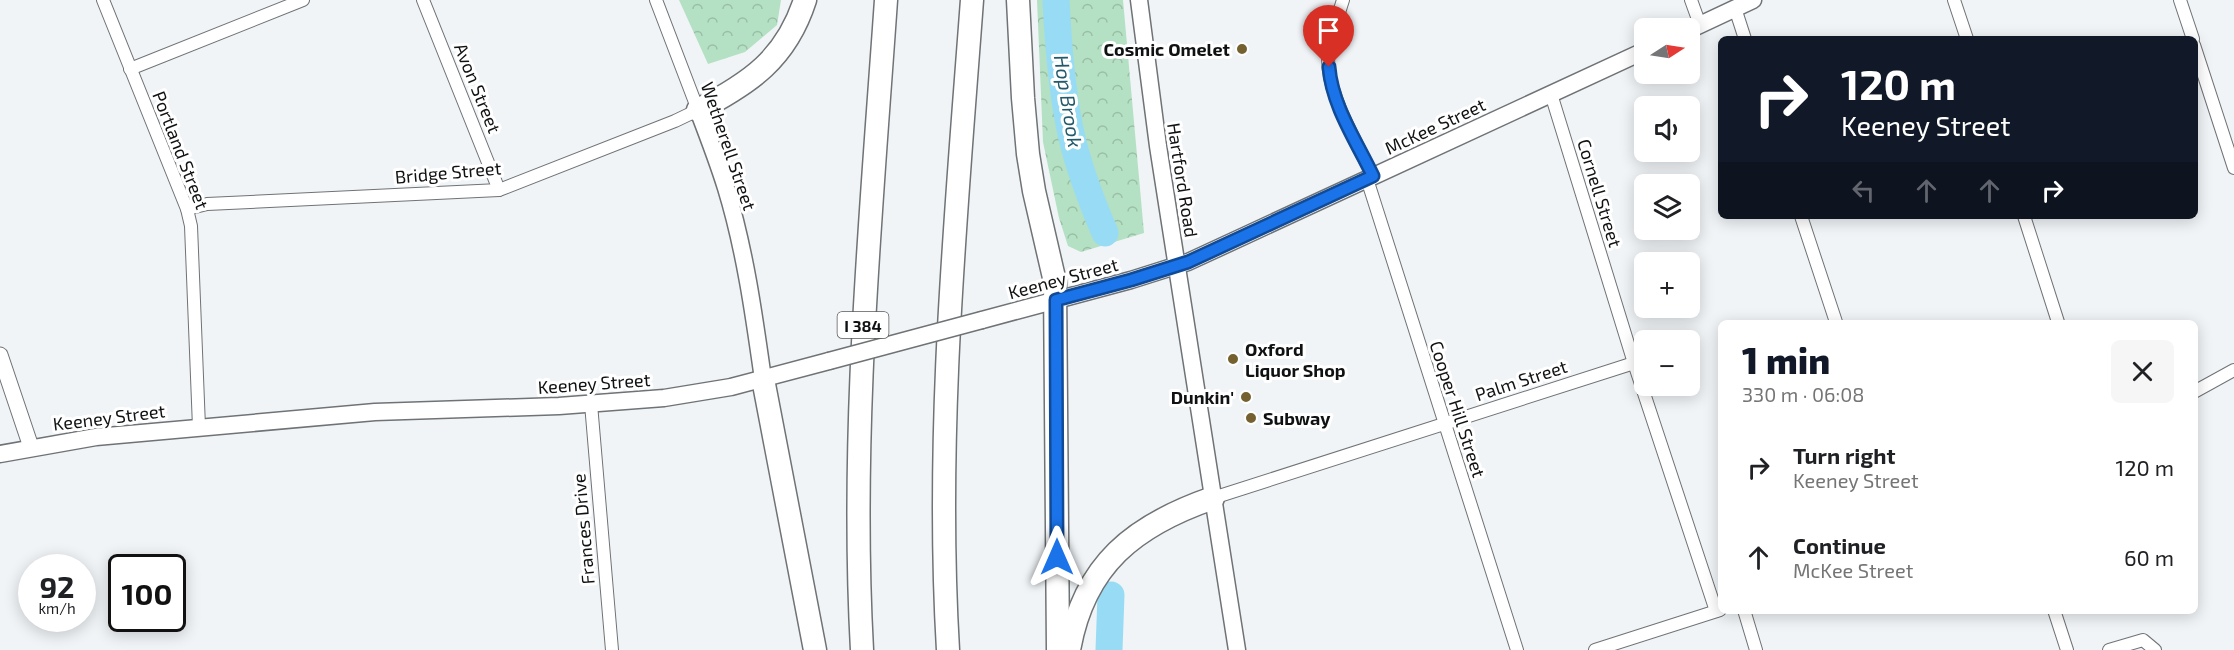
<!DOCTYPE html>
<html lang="en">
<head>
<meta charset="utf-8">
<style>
	:root { --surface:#fff; --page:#f6f6f6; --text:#202124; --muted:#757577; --accent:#111827 }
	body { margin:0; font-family:"Exo 2",sans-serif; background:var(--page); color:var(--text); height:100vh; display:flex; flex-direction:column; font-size:22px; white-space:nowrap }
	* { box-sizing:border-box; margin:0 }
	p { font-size:20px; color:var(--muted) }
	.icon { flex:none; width:33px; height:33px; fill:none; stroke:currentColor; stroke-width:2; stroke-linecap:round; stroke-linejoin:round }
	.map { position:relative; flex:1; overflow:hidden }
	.sheet { position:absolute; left:1718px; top:320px; width:480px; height:294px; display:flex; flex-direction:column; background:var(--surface); border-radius:9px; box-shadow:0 3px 15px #0003 }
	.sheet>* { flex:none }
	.banner { position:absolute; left:1718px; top:36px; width:480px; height:183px; border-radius:9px; box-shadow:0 3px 15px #0003; background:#111827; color:#fff; overflow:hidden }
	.needle { width:39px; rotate:78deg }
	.tools { position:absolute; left:1634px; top:18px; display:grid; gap:12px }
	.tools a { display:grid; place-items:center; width:66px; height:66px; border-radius:9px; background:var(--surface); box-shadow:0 3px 15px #0003; font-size:30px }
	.speed { position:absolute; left:18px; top:554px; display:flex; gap:12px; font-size:30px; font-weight:700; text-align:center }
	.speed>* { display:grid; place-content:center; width:78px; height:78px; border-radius:50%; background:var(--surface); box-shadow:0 3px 15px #0003; line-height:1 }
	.speed small { font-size:15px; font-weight:400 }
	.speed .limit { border:3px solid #111; border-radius:9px; background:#fff; color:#111 }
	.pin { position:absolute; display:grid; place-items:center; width:51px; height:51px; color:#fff; margin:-62px -26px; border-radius:50% 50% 50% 0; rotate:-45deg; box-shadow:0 0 6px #0007 }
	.pin .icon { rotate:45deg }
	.me { position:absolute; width:66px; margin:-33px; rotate:0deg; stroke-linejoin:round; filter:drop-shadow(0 0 4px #0008) }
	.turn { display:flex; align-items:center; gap:21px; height:126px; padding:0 24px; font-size:27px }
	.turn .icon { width:78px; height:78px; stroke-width:2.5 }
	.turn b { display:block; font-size:42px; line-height:51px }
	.lanes { display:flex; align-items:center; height:57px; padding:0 24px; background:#0003; justify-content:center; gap:30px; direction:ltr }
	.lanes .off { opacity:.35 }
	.round { display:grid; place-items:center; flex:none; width:63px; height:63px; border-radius:9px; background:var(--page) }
	.headline { display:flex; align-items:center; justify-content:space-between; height:102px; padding:0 24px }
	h1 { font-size:36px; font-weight:800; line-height:45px; color:var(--accent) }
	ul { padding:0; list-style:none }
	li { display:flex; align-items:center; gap:18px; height:90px; padding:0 24px }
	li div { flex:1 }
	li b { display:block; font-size:22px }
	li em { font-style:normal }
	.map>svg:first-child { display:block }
	.forest { fill:url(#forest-crowns) }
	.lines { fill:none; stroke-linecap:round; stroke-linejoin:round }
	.river { stroke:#97dcf4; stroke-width:27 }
	.minor-casing { stroke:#6f7375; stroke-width:14 }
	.tertiary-casing { stroke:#6f7375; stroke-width:17 }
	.secondary-casing { stroke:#6f7375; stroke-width:19 }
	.motorway-casing { stroke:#6f7375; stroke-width:25 }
	.minor { stroke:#fff; stroke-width:12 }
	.tertiary { stroke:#fff; stroke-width:15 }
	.secondary { stroke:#fff; stroke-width:16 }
	.motorway { stroke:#fff; stroke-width:22 }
	.secondary-bridge-casing { stroke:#6f7375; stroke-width:19; stroke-linecap:butt }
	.secondary-bridge { stroke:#fff; stroke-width:16 }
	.route-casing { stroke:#114b97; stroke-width:15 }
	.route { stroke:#1a73e8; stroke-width:10 }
	.poi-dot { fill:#756130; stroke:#fff; stroke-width:2 }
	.labels { text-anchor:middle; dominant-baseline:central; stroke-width:6; stroke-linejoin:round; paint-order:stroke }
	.shield { fill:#fff; stroke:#585859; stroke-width:1.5 }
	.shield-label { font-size:16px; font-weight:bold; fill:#101112 }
	.poi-label { font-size:18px; font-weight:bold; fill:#101112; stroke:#fff; text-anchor:end }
	.street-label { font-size:18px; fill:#101112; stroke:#fff }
	.water-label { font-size:20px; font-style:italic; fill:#225a6b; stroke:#fff }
</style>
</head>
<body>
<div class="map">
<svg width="2234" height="650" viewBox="0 0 2234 650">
	<defs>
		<pattern id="forest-crowns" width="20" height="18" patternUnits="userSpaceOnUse" patternTransform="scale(1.5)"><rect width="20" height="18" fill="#b4e0c3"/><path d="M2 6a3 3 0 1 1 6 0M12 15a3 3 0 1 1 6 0" fill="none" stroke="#9abfa6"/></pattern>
	</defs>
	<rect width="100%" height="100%" fill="#f0f4f7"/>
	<!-- forest -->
	<g class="forest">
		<polygon points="679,0 781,0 777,25 745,52 708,64"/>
		<polygon points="1037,0 1123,0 1144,233 1081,252 1068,246 1059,218 1043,142"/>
	</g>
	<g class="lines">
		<!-- river -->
		<g class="river">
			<path d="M1056,0C1058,41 1061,83 1069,124C1076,162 1090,198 1105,233"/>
			<polyline points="1109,650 1111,595"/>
		</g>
		<!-- minor casing -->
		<g class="minor-casing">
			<g id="minor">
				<polyline points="103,0 187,209 191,226 199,427"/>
				<polyline points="423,0 499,190"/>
				<path d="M1343,0C1338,16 1332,33 1329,50C1322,86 1357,143 1373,176"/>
				<polyline points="1691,0 1700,25"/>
				<polyline points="1954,0 1967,39"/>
				<polyline points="2180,0 2193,39"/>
				<polyline points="1735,8 1745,39"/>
				<polyline points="2194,45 2234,168"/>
				<polyline points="130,69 303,0"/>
				<polyline points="1551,94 1634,363 1716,611"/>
				<polyline points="1367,179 1517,650"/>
				<polyline points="187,209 207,204 499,190 675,121 698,110 656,0"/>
				<polyline points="1801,216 1836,322"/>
				<polyline points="2024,216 2058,322"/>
				<polyline points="2194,392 2234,370"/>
				<polyline points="591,404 612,650"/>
				<polyline points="1213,498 1634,363"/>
				<polyline points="1744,610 1756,650"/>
				<polyline points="2054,610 2067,650"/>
				<polyline points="1595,650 1720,610"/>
				<polyline points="2109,650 2143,640 2155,650"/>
			</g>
		</g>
		<!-- tertiary casing -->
		<g class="tertiary-casing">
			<polyline id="tertiary" points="0,355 31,447"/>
		</g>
		<!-- secondary casing -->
		<g class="secondary-casing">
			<g id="secondary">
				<polyline points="1139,0 1158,146 1237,650"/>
				<polyline points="1689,30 1753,0"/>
				<path d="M698,110C708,136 718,162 726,188C745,250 754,315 763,379"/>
				<polyline points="982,320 1131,280 1188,262 1644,51"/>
				<polyline points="0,454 96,437 375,412 559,406 664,398 731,387 829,361"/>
			</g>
		</g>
		<!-- motorway casing -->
		<g class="motorway-casing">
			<g id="motorway">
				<polyline points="1018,0 1023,98 1028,154 1034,191 1055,282 1058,650"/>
				<path d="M698,110C750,83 786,59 805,0"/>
				<polyline points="763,379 815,650"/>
				<path d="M862,650C850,433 871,217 886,0"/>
				<path d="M948,650C935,433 956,216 972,0"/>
				<path d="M1069,650C1084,564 1135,525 1213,498"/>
			</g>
		</g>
		<!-- minor -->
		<use href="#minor" class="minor"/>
		<!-- tertiary -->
		<use href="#tertiary" class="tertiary"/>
		<!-- secondary -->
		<use href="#secondary" class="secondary"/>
		<!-- motorway -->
		<use href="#motorway" class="motorway"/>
		<!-- secondary-bridge casing -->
		<g class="secondary-bridge-casing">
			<polyline id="secondary-bridge" points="829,361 982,320"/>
		</g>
		<!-- secondary-bridge -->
		<use href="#secondary-bridge" class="secondary-bridge"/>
	</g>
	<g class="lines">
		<!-- route casing -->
		<g class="route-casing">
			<path id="route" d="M1057,557L1056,300L1131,280L1188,262L1373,176C1357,142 1332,106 1329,67"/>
		</g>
		<!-- route -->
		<use href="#route" class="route"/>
	</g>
	<!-- markers -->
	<g class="poi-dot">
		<circle cx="1242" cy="49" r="6"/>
		<circle cx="1233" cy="359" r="6"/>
		<circle cx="1246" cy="397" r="6"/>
		<circle cx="1251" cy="418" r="6"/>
	</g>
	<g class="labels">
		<!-- shield labels -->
		<rect class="shield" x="837.5" y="312" width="51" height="26" rx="4.5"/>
		<g class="shield-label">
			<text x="863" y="325">I 384</text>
		</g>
		<!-- poi labels -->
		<g class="poi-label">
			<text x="1230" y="49">Cosmic Omelet</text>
			<text x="1245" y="349" text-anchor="start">Oxford<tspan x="1245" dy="21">Liquor Shop</tspan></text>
			<text x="1234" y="397">Dunkin'</text>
			<text x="1263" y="418" text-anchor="start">Subway</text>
		</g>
		<!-- street labels -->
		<g class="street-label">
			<text transform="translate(478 88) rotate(68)">Avon Street</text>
			<text transform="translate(1435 126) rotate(-25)">McKee Street</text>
			<text transform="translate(729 146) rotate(71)">Wetherell Street</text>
			<text transform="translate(181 150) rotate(69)">Portland Street</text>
			<text transform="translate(448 172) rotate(-5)">Bridge Street</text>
			<text transform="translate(1183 180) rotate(81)">Hartford Road</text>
			<text transform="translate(1600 193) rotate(73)">Cornell Street</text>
			<text transform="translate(1063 278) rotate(-15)">Keeney Street</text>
			<text transform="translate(1521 380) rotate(-18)">Palm Street</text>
			<text transform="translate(594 383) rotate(-4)">Keeney Street</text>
			<text transform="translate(1458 409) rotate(72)">Cooper Hill Street</text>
			<text transform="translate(109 417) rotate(-7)">Keeney Street</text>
			<text transform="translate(583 529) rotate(-95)">Frances Drive</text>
		</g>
		<!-- water labels -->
		<g class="water-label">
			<text transform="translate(1069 101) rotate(81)">Hop Brook</text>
		</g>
	</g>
</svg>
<div class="tools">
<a><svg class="needle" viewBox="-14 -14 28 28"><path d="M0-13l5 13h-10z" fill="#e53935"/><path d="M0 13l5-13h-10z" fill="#757577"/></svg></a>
<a><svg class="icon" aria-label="sound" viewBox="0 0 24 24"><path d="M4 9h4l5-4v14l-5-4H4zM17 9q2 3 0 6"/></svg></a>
<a><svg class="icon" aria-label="layers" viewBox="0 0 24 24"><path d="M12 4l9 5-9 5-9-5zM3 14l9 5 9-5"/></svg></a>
<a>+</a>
<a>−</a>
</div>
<div class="speed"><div>92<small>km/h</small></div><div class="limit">100</div></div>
<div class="pin" style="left:1329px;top:67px;background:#d93025"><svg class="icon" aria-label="arrive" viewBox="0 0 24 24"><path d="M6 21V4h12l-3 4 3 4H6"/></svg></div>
<svg class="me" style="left:1057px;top:557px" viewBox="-20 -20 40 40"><path d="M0-17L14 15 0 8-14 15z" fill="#1a73e8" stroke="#fff" stroke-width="4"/></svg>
<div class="banner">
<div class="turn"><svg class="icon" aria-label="right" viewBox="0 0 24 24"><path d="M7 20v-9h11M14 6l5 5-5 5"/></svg><div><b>120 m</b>Keeney Street</div></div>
<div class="lanes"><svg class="icon off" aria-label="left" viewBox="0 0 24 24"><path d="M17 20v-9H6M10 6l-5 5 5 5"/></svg><svg class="icon off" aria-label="ahead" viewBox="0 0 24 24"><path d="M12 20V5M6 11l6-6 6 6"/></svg><svg class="icon off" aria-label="ahead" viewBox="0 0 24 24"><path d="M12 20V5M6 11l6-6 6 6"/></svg><svg class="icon" aria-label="right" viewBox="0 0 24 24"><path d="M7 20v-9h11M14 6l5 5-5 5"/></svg></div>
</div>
<section class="sheet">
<div class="headline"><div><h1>1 min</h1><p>330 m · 06:08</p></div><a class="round"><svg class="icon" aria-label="close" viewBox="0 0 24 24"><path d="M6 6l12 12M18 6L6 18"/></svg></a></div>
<ul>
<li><svg class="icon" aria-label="right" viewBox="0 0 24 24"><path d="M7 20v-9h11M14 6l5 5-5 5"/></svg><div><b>Turn right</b><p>Keeney Street</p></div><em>120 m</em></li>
<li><svg class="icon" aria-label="ahead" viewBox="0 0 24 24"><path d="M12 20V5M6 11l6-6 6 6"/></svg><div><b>Continue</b><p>McKee Street</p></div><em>60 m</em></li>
</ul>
</section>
</div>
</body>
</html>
